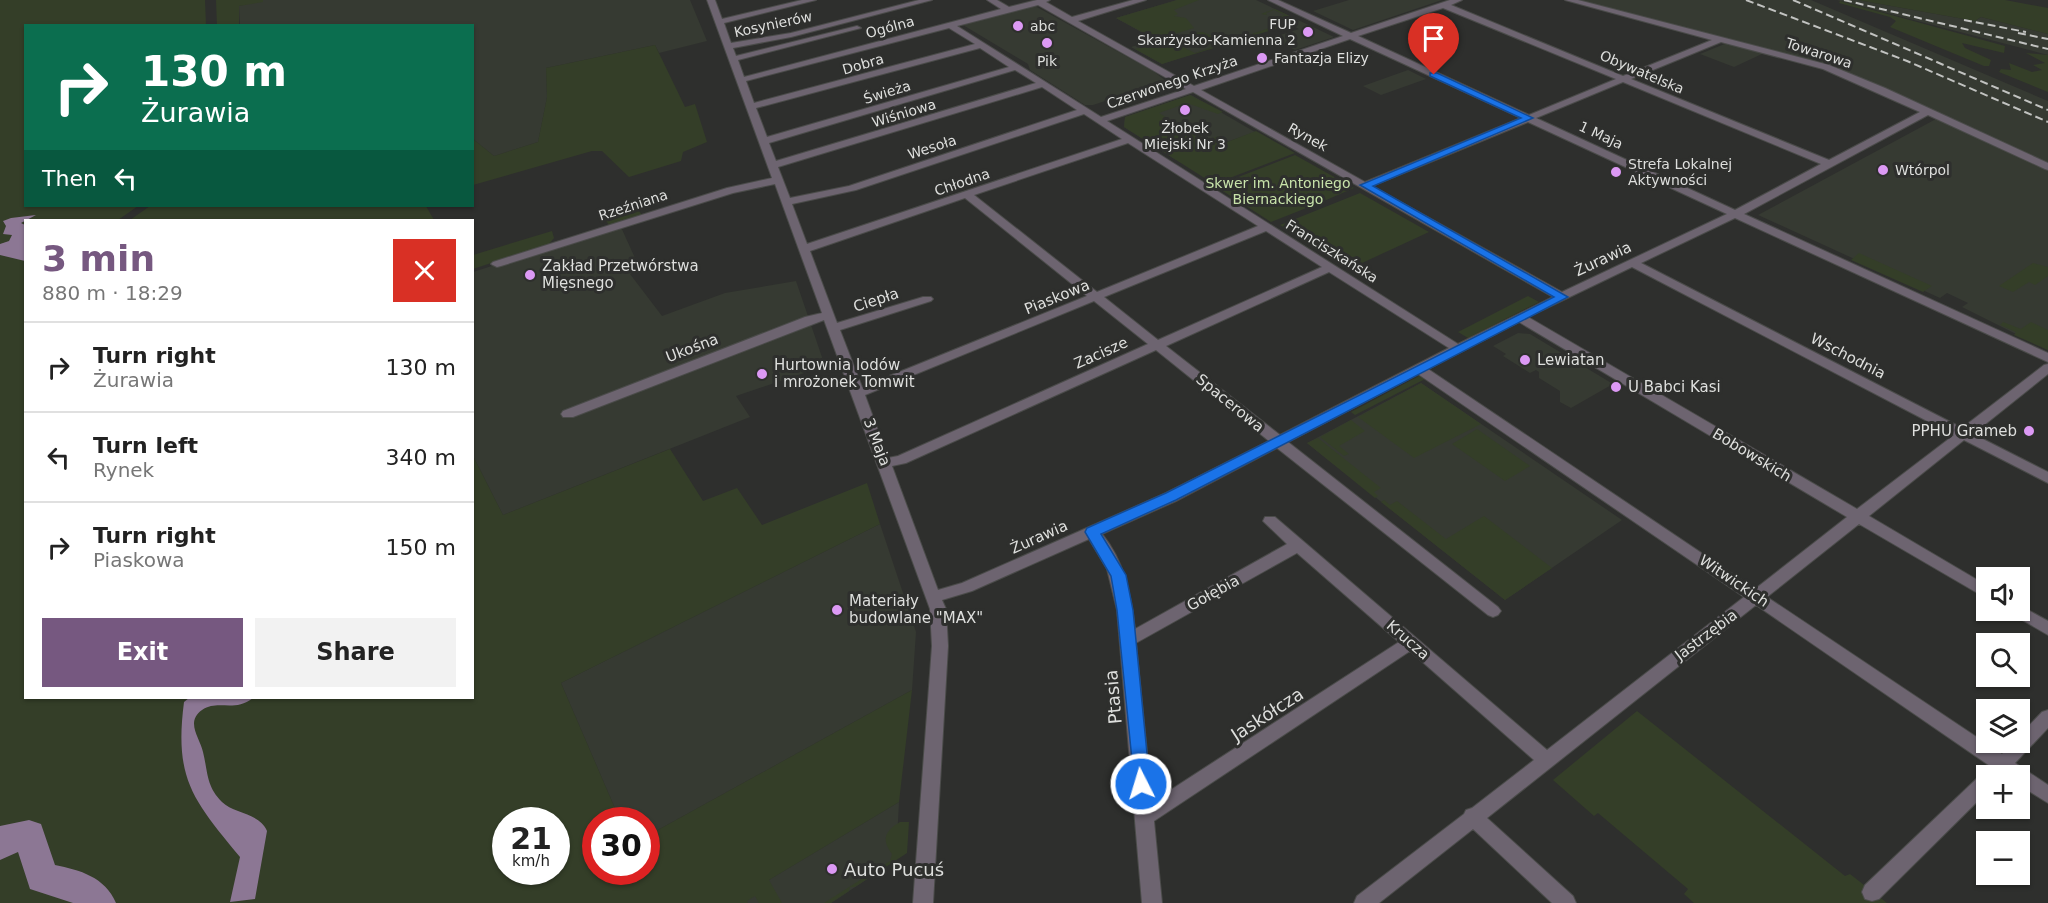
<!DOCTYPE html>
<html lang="en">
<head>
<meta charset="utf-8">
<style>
	:root { --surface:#fff; --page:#f2f2f2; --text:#222; --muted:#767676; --line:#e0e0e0; --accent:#765880 }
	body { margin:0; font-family:"DejaVu Sans",sans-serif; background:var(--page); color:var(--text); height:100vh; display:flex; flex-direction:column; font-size:22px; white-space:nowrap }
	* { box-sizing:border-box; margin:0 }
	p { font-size:20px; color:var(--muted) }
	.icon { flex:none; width:33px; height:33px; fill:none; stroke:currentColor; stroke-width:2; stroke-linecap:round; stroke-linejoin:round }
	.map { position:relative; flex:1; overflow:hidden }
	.details { position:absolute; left:24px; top:219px; width:450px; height:480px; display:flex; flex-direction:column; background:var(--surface); border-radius:0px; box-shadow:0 2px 4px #0004 }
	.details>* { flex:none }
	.top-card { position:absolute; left:24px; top:24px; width:450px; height:183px; border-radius:0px; box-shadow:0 2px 4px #0004; background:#0b6e4f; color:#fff; overflow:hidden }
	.controls { position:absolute; left:1976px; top:567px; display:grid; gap:12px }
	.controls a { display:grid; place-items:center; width:54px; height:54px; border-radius:0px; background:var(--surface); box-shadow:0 2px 4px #0004; font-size:30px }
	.speed { position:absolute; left:492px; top:807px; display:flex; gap:12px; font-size:30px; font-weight:700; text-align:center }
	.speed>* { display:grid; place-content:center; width:78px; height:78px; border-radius:50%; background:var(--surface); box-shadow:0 2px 4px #0004; line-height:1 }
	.speed small { font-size:15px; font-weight:400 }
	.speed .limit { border:9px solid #d22; background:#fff; color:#111 }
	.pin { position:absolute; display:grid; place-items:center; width:51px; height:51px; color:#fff; margin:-62px -26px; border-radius:50% 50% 50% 0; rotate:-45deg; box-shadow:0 0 6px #0007 }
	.pin .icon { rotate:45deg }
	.me { position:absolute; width:66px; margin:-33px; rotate:355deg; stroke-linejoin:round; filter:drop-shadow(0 0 4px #0008) }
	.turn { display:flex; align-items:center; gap:21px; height:126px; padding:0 18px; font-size:27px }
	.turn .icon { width:78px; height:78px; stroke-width:2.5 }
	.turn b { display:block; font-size:42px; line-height:51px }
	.then { display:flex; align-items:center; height:57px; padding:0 18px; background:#0003; gap:12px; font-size:22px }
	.round { display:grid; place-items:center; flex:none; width:63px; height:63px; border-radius:0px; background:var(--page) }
	.overview { display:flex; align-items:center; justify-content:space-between; height:102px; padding:0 18px }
	h1 { font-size:36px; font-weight:700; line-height:45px; color:var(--accent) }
	.button { display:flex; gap:12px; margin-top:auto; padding:12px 18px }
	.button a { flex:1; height:69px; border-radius:0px; background:var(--accent); color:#fff; font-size:24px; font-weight:700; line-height:69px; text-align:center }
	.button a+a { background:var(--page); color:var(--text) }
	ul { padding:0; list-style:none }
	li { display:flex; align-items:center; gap:18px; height:90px; padding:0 18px; border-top:2px solid var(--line) }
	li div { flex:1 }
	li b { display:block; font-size:22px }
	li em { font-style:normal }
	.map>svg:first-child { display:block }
	.built { fill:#363a32 }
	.green { fill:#343e28; fill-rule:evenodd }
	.water { fill:#8c7794 }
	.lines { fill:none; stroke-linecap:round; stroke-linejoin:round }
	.river { fill:#8c7794; fill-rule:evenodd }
	.minor-casing { stroke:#4a4b49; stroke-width:2 }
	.minor { fill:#6d6470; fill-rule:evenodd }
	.rail { stroke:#c1c2c0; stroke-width:2; stroke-dasharray:8 4; stroke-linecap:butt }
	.route { fill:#1a73e8; stroke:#114b97; stroke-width:1.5 }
	.poi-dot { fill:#dc99f4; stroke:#2e2f2d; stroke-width:2 }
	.labels { text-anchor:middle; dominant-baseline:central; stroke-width:6; stroke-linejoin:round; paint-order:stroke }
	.far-street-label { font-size:14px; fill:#dedfdd; stroke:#2e2f2d }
	.far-poi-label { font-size:14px; fill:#dedfdd; stroke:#2e2f2d; text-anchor:start }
	.far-park-label { font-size:14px; fill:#c8e3aa; stroke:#2e2f2d }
	.street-label { font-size:15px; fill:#dedfdd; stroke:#2e2f2d }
	.poi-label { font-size:15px; fill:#dedfdd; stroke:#2e2f2d; text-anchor:start }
	.near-street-label { font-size:18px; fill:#dedfdd; stroke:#2e2f2d }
	.near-poi-label { font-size:18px; fill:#dedfdd; stroke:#2e2f2d; text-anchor:start }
</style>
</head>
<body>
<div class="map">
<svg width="2048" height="903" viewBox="0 0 2048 903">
	<rect width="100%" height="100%" fill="#2e2f2d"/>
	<!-- built -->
	<g class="built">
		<polygon points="263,0 690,0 707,41 659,53 655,45 546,68 547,97 538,142 494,156 473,139 472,26 240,25 239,6"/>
		<polygon points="1177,0 1256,0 1334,37 1295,50 1271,38 1299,29 1287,23 1162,64 1131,47 1154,39 1116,18"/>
		<polygon points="1349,0 1442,0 1353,30 1313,11"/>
		<polygon points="1570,0 1811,0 2048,101 2048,167 1838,72"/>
		<polygon points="1837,0 1858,0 1975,21 1981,17 2048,34 2048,55"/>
		<polygon points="1035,6 1153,71 1166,81 1093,105 1085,105 1030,70 1028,64 963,25"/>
		<polygon points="1727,43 1764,53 1734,67 1700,54"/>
		<polygon points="1408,70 1426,79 1381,95 1363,86"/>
		<polygon points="1191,95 1255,132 1176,160 1124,127 1125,117"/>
		<polygon points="1936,119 2048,171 2048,350 1962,307 1968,303 1947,293 1940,298 1758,215"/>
		<polygon points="620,225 635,258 644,268 630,274 662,316 725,293 796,281 825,366 736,396 750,417 503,515 473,456 473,272"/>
		<polygon points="1518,333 1530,334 1613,384 1571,408 1560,402 1560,391 1539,378 1539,372 1536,370 1530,373 1503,356 1506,354 1493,346"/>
		<polygon points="1421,383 1622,520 1505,600 1307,443"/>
		<polygon points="880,524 916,632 912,690 647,836 646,820 620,820 561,683"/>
		<polygon points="899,802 896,860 831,903 730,903"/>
	</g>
	<!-- green -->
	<g class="green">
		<path d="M0,0H205L206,25L26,26V206H138L118,220H26V698H472L473,456L503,515L670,449L703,501L737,488L762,525L867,483L880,524L561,683L620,820H596V872H646L647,836L912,690L899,802L769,880L782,903H759L755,896L747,901L748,903H0ZM506,820H556V872H506Z"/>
		<polygon points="216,0 263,0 263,2 239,6 239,25 217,26"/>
		<polygon points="1177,0 1199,0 1174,10 1178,14 1174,16 1186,18 1194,28 1131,47 1155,39 1116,18"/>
		<polygon points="1858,0 2005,0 2048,8 2048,34 1981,17 1975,21"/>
		<polygon points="1840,1 2005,46 2004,53 1962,43 1965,48 1991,60 1989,66 1984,66 1890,27 1896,21 1890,17 1839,3"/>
		<polygon points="1275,9 1298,20 1283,24 1285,26 1162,64 1135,49 1168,40 1195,53 1215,46 1191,33 1203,32 1226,43 1275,26 1276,23 1271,18 1285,15 1274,10 1266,13 1267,15 1261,14"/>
		<polygon points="655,45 685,107 695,104 707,142 683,152 681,161 629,177 602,151 592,151 473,185 473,139 494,156 538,142 547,97 546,68"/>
		<polygon points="2026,53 2048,55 2048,92 1999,72 2001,69 2011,70 2009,63 2032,72 2042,70 2033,65 2045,63"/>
		<polygon points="1190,95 1223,112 1218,114 1187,103 1159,113 1205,141 1218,136 1227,142 1256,131 1295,153 1214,184 1124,127 1125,117"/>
		<polygon points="1295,155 1354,188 1310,207 1305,202 1303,204 1309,207 1271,222 1215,186"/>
		<polygon points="1360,193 1429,232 1362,263 1329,243 1316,248 1280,225"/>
		<polygon points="150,206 426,206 434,220 130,220"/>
		<polygon points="635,206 642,215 609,225 603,216"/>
		<polygon points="552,231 554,238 549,244 473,269 473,255"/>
		<polygon points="1859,253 1861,254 1932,286 1923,292 1851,260"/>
		<polygon points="2033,263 2048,267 2048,276 2035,285 2029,282 2013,292 1999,286"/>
		<polygon points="1528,296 1539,302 1468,338 1458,332"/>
		<polygon points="2003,322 2021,329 2031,322 2048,330 2048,350 2014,335 2016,332 2000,325"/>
		<polygon points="1419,376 1425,379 1355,415 1351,412"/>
		<polygon points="1421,383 1481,424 1414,458 1358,417"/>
		<polygon points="1351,420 1365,431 1339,446 1349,454 1344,456 1320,437"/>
		<polygon points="1477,429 1530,466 1505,481 1452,444"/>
		<polygon points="1318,438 1381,488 1374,492 1378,496 1375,498 1307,443"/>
		<polygon points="1384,500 1390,505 1397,501 1446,539 1484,516 1552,568 1505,600 1381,502"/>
		<polygon points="1637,711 1845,876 1850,874 1887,903 1694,903 1684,894 1688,889 1598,813 1594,816 1553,780"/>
		<path d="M900,822H909L907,853L855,887H850L849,891L831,903H824L890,861L892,854C881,839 885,831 900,822Z"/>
	</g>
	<!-- water -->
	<g class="water">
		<polygon points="36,215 21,223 25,225 25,261 0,255 0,244 9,241 12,235 3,234 6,226 3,221 11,218"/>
		<path d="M189,698H253C233,713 219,699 202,710C185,722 200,738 203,752C208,772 206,786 222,802C234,814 260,813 267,831L255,899L230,902L240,857C193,800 174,779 184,702Z"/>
	</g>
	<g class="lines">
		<!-- river -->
		<path class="river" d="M29,820L41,824L55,865C80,870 105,877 116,903H73L30,889L18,852L0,860V826Z"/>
		<!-- minor casing -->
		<g class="minor-casing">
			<g id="minor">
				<path d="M707,0H715L722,19L802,0H816L724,23L731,43L791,33L919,0H932L791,37L733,48L736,56L857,26L861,28L738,60L744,77L1001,9L987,0H997L1009,7L1037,0H1050L1046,2L1072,17L1133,0H1146L1078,21L1194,86L1343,36L1268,0H1278L1351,33L1450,0H1462L1451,5L1623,76L1712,40L1565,0H1578L1829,65L1885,88L2048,163V170L2045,169L1928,115L1744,214L2048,353V362L1735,218L1641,263L1962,428L2044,365L2048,364V374L1973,434L2048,472V483L1964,440L1869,516L1986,585V598L1859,524L1767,597L2002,754L2013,742H2019V736L2042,712L2048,710V728L2015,763L2048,785V803L2019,785V776H1986V793L1879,899L1872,901L1865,899L1862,892L1865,885L1990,766L1756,605L1487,818L1573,896L1576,903H1552L1473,829L1379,903H1354L1357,896L1464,814L1466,810L1472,808L1534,760L1410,651L1154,821L1162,903H1142L1117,610L1107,569L1089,539L972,591L942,600L946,609L948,646L933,903H913L932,646L930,609L824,320L573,417H563L561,414L563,411L805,317L822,313L775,184L733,193L501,266L497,267L491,264L493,262L727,188L772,178ZM1038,5L1186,89L1101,117L957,26ZM1443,8L1616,79L1529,115L1358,36ZM949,28L975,44L754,103L746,81ZM1350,39L1521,118L1365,182L1201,90ZM1721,42L1823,69L1920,112L1829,160L1631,79ZM980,48L1009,67L767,137L756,108ZM1015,70L1036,83L776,161L769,143ZM1623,82L1821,164L1735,210L1536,118ZM1042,87L1077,110L849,186L790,198L778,167ZM1193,92L1553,297L1458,344L1107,121ZM1084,114L1122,139L807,244L792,204L856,190ZM1528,122L1727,214L1562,292L1372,186ZM1128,143L1258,226L1097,292L974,195ZM965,198L1087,296L862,387L840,330L931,301L933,299L931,297H923L837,323L810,251ZM1266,231L1322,267L1158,340L1104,297ZM1632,267L1954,435L1857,509L1528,317ZM1329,272L1449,348L1280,435L1166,346ZM1094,301L1148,344L898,456L888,458L865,395ZM1519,322L1847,517L1755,589L1428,369ZM1156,350L1269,441L1166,493L962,583L938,590L892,466L906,463ZM1418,374L1744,597L1547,750L1275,517H1265L1263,521L1287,544L1135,629C1131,594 1124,561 1102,534L1176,501L1277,448L1488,615L1493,617L1498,615L1501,611L1498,607L1288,442ZM1297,553L1399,642L1152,802L1136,643Z"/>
				<polygon points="2019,605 2048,621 2048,635 2012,614 2010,610 2019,610"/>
			</g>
		</g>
		<!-- minor -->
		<use href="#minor" class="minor"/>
		<!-- rail -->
		<g class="rail">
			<polyline points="1746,0 1907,61 2048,122"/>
			<polyline points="1793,0 2048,110"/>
			<polyline points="1844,0 2048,49"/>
			<polyline points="1964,20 2026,32"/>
			<polyline points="2018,33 2048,39"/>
		</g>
	</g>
	<!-- route -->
	<polygon class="route" points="1430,73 1437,73 1533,118 1373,186 1568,297 1176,500 1101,534 1126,575 1133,610 1150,784 1147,790 1141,792 1135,790 1117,610 1111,576 1085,532 1087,528 1166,493 1554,297 1360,185 1521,118 1430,76"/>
	<!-- markers -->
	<g class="poi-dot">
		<circle cx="1018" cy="26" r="6"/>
		<circle cx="1308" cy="32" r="6"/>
		<circle cx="1047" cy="43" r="6"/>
		<circle cx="1262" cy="58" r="6"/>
		<circle cx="1185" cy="110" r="6"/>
		<circle cx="1883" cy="170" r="6"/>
		<circle cx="1616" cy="172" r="6"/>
		<circle cx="530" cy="275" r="6"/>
		<circle cx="1525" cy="360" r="6"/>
		<circle cx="762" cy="374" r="6"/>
		<circle cx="1616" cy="387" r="6"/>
		<circle cx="2029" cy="431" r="6"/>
		<circle cx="837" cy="610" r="6"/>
		<circle cx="832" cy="869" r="6"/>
	</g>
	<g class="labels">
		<!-- far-street labels -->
		<g class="far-street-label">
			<text transform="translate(773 24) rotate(-12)">Kosynierów</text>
			<text transform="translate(890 27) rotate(-15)">Ogólna</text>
			<text transform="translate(1819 53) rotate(18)">Towarowa</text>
			<text transform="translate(863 64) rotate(-16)">Dobra</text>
			<text transform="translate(1642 72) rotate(23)">Obywatelska</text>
			<text transform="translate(1172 82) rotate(-19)">Czerwonego Krzyża</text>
			<text transform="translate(887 92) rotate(-17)">Świeża</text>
			<text transform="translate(904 113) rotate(-17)">Wiśniowa</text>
			<text transform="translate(1601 135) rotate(25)">1 Maja</text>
			<text transform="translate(1308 137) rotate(29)">Rynek</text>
			<text transform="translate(932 147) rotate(-18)">Wesoła</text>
			<text transform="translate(962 182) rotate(-19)">Chłodna</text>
			<text transform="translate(633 205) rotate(-18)">Rzeźniana</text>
			<text transform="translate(1332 251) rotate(32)">Franciszkańska</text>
		</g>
		<!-- far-poi labels -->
		<g class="far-poi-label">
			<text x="1296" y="24" text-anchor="end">FUP<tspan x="1296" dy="16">Skarżysko-Kamienna 2</tspan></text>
			<text x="1030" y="26">abc</text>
			<text x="1274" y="58">Fantazja Elizy</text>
			<text x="1047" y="61" text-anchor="middle">Pik</text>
			<text x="1185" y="128" text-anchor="middle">Żłobek<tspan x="1185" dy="16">Miejski Nr 3</tspan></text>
			<text x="1628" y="164">Strefa Lokalnej<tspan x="1628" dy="16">Aktywności</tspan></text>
			<text x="1895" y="170">Wtórpol</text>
		</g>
		<!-- far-park labels -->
		<g class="far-park-label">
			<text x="1278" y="183">Skwer im. Antoniego<tspan x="1278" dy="16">Biernackiego</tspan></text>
		</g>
		<!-- street labels -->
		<g class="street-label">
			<text transform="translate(1603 259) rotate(-25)">Żurawia</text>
			<text transform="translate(1057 297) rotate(-22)">Piaskowa</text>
			<text transform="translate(876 300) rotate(-18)">Ciepła</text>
			<text transform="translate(692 348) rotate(-21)">Ukośna</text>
			<text transform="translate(1101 353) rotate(-24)">Zacisze</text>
			<text transform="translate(1848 356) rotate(27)">Wschodnia</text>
			<text transform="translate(1230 403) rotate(39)">Spacerowa</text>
			<text transform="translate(877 442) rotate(69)">3 Maja</text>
			<text transform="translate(1752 455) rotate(31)">Bobowskich</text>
			<text transform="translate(1039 537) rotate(-24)">Żurawia</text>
			<text transform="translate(1734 581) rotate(34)">Witwickich</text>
			<text transform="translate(1213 593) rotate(-29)">Gołębia</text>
			<text transform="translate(1706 635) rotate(-37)">Jastrzębia</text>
			<text transform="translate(1408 640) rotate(41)">Krucza</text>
		</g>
		<!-- poi labels -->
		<g class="poi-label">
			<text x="542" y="266">Zakład Przetwórstwa<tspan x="542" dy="17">Mięsnego</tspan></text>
			<text x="1537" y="360">Lewiatan</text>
			<text x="774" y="365">Hurtownia lodów<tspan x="774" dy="17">i mrożonek Tomwit</tspan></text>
			<text x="1628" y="387">U Babci Kasi</text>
			<text x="2017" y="431" text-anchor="end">PPHU Grameb</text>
			<text x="849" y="601">Materiały<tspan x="849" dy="17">budowlane "MAX"</tspan></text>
		</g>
		<!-- near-street labels -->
		<g class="near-street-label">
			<text transform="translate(1113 697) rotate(-95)">Ptasia</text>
			<text transform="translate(1267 714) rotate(-33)">Jaskółcza</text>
		</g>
		<!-- near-poi labels -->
		<g class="near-poi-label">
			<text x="844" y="869">Auto Pucuś</text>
		</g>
	</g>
</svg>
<div class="controls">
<a><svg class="icon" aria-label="sound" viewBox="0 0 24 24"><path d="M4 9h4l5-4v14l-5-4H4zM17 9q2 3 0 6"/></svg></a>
<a><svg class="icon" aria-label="search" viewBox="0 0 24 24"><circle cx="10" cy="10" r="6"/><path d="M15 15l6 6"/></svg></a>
<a><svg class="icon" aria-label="layers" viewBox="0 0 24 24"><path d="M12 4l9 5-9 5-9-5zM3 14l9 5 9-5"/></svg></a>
<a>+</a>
<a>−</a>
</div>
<div class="speed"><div>21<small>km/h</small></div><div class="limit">30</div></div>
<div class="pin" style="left:1434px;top:75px;background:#d93025"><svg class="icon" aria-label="arrive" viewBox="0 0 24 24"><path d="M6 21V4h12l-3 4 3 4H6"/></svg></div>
<svg class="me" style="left:1141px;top:784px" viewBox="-20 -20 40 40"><circle r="17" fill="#1a73e8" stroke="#fff" stroke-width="3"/><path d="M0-11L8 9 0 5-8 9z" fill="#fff"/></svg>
<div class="top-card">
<div class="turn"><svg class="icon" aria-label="right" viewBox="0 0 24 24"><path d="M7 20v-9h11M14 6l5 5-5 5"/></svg><div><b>130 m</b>Żurawia</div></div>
<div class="then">Then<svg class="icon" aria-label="left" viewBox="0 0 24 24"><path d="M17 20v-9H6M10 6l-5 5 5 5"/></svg></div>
</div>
<section class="details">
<div class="overview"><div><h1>3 min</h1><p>880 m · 18:29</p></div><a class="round" style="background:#d93025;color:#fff"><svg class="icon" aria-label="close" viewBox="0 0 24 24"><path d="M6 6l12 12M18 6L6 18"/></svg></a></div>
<ul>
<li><svg class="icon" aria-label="right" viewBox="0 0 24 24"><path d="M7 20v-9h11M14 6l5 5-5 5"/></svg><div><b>Turn right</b><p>Żurawia</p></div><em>130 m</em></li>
<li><svg class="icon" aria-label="left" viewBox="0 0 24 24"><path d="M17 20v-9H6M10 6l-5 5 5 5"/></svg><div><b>Turn left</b><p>Rynek</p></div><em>340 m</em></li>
<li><svg class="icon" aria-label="right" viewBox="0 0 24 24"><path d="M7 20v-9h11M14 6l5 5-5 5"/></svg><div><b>Turn right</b><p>Piaskowa</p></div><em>150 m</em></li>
</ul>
<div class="button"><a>Exit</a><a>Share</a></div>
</section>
</div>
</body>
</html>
